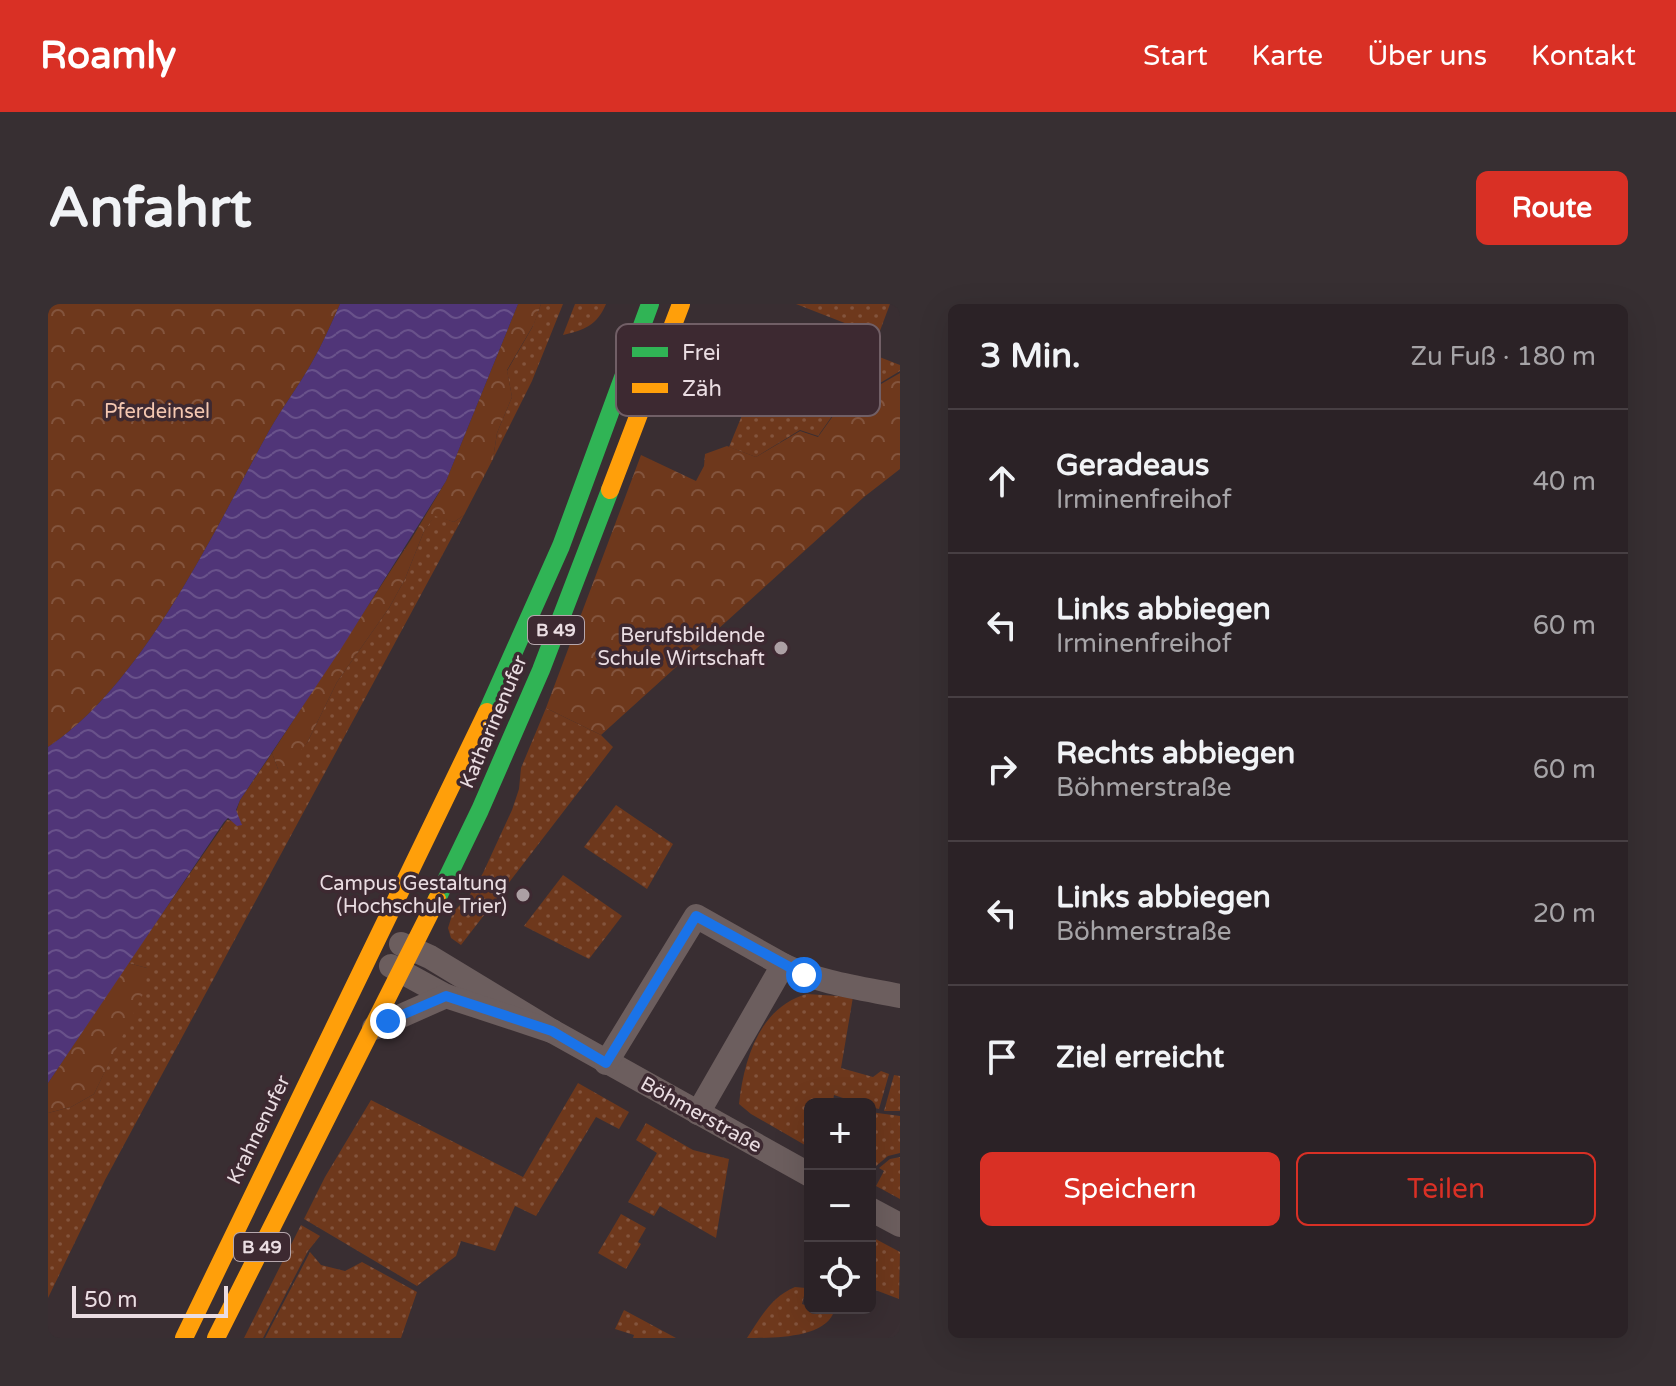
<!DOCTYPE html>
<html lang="de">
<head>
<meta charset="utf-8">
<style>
	:root { --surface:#2b2226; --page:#372f32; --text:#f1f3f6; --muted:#a6a4a7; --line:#473f43; --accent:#d93025 }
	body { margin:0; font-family:"Varela Round",sans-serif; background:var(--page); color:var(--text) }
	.controls { position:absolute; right:24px; bottom:24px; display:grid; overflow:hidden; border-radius:12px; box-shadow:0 8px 32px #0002 }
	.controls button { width:72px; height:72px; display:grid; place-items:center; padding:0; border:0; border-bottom:2px solid var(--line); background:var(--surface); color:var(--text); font:40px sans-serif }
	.scale { position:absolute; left:24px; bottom:20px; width:156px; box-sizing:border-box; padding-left:8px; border:4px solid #eadde2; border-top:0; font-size:22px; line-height:28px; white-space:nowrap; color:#eadde2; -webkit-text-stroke:6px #3d2931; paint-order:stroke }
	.stop { position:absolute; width:24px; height:24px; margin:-18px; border:6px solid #1a73e8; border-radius:50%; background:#fff }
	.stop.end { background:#1a73e8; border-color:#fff; box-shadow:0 2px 8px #0008 }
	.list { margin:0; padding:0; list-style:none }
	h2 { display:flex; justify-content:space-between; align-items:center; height:104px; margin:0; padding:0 32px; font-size:34px }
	h2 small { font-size:26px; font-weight:400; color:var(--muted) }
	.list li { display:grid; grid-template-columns:52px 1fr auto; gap:24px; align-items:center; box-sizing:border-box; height:144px; padding:0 32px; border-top:2px solid var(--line) }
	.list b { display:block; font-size:30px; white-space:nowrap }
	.list p { margin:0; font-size:26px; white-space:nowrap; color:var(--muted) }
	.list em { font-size:26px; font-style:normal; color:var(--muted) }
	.actions { display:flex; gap:16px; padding:24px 32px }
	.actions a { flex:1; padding:18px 0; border:2px solid var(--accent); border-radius:12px; text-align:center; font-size:28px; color:var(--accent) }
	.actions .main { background:var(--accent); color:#fff }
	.icon { flex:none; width:44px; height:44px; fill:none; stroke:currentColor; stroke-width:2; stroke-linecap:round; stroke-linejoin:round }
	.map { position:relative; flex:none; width:852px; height:1034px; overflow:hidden; border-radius:12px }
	header { display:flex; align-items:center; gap:48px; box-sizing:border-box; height:112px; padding:0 40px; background:var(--accent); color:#fff }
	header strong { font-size:38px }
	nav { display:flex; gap:44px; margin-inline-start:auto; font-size:28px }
	.intro { display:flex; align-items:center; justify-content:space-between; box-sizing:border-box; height:192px; padding:0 48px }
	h1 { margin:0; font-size:56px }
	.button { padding:20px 36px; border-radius:12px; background:var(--accent); color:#fff; font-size:28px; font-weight:700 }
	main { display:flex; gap:48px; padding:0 48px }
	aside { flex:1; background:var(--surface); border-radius:12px; box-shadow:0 8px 32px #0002 }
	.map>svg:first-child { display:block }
	.grass { fill:url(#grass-dots) }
	.forest { fill:url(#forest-crowns) }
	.water { fill:url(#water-waves) }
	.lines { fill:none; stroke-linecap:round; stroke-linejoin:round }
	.street { stroke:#6c5e5e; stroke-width:24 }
	.fast { stroke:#30b455; stroke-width:18 }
	.slow { stroke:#ff9f0a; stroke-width:18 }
	.route { stroke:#1a73e8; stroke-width:10 }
	.poi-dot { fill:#aca0a4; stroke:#3d2931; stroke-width:3 }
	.labels { text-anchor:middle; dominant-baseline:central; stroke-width:7; stroke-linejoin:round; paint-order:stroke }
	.shield { fill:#3d2931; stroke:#b6a7ad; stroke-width:2 }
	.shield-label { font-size:18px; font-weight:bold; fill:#eadde2 }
	.park-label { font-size:20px; fill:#f4c7b1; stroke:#3d2931 }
	.poi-label { font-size:20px; fill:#eadde2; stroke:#3d2931; text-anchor:end }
	.street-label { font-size:20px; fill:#eadde2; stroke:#3d2931 }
	.key { fill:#3d2931; stroke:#715f66; stroke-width:2 }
	.key-label { font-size:22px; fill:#eadde2 }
</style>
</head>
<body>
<header>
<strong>Roamly</strong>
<nav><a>Start</a><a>Karte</a><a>Über uns</a><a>Kontakt</a></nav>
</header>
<div class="intro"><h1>Anfahrt</h1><a class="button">Route</a></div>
<main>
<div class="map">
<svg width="852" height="1034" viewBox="0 0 852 1034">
	<defs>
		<pattern id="grass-dots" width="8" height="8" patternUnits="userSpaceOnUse" patternTransform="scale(2)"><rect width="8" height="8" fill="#6e381c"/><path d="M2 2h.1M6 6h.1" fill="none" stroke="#83543d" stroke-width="1.8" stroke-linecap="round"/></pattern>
		<pattern id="forest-crowns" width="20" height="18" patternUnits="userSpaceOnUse" patternTransform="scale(2)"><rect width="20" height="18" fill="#6e381c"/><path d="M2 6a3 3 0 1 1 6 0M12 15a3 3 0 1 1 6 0" fill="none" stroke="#83543d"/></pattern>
		<pattern id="water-waves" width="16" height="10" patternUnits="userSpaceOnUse" patternTransform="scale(2)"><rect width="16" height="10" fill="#503578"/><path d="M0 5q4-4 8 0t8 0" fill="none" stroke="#69528b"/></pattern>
	</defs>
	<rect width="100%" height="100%" fill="#392e32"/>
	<!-- grass -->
	<g class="grass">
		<path d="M 493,0 L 515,0 L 484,77 L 445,155 L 449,129 L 464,93 L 459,67 L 485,22 Z"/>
		<path d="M 527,0 L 558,0 C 549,21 537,26 515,31 Z"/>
		<path d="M 748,0 L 842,0 L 830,32 Z"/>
		<path d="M 742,29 L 793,50 L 798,40 L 852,61 L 852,67 L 789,105 L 770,132 L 752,126 L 708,153 L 681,143 L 697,104 L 711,109 L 734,51 L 738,52 L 745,37 L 740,34 Z"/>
		<path d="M 387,211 L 406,218 L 416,211 L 57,876 L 0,994 L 0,809 L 23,803 L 46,790 L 81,717 L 99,664 L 80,659 L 179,516 L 185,517 L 192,496 L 224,449 L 230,465 L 259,439 L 289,378 L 341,304 L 357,275 L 376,227 Z"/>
		<path d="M 498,404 L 553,431 L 565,443 L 413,641 L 403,634 L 400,624 L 405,608 L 421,592 L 435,569 L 464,506 L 471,485 L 473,464 Z"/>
		<path d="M 568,501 L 625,540 L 599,585 L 536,543 Z"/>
		<path d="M 515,571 L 574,612 L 541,655 L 476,622 Z"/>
		<path d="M 759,690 L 805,693 L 793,764 L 825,773 L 833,767 L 841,770 L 831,805 L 822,803 L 822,800 L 813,800 L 786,791 L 785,797 L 794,800 L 762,800 L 762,844 L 703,810 L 691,800 C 696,756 711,703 759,690 Z"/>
		<path d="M 846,771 L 852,772 L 852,807 L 836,807 Z"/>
		<path d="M 530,779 L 581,808 L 571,825 L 548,813 L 488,912 L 467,902 L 447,947 L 413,937 L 408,952 L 369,982 L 256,915 L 277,873 L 323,796 L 475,873 Z"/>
		<path d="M 822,808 L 852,812 L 852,849 L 840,852 L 828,862 L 825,861 L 822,866 Z"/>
		<path d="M 598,819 L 645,846 L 681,855 L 668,934 L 612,902 L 606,912 L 580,898 L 609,849 L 588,836 Z"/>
		<path d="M 852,853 L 852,895 L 828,882 L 836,867 L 831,864 L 842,855 Z"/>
		<path d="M 573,910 L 598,924 L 590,938 L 593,940 L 578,965 L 550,949 Z"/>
		<path d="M 253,921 L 272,932 L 260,947 L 215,1034 L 196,1034 Z"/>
		<path d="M 822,932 L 852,948 L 851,995 L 822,984 Z"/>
		<path d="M 262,948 L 273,961 L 297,967 L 314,958 L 369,988 L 353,1034 L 217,1034 Z"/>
		<path d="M 747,983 L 758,984 L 754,1000 L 785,1010 C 774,1034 726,1034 699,1034 C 713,1013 723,993 747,983 Z"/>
		<path d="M 576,1006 L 628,1034 L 585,1034 L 586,1031 L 567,1025 Z"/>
	</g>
	<!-- forest -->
	<g class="forest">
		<path d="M 0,0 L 292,0 C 283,20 274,41 263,60 C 250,83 234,104 221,127 C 167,225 95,381 0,443 Z"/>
		<path d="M 470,0 L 493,0 L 486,20 L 459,66 L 464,93 L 449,129 L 445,155 L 416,211 L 406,218 L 387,212 L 376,227 L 357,275 L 341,304 L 289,378 L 259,439 L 238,463 L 230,465 L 224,449 L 364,234 L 398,177 Z"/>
		<path d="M 852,69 L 852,165 L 816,193 L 553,431 L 498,404 L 593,151 L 648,177 L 656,162 L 657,150 L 679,142 L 708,153 L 752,127 L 770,133 L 790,105 Z"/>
		<path d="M 80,659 L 99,664 L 98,684 L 46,790 L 23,803 L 0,809 L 0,779 Z"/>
	</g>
	<!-- water -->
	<path class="water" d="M 292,0 L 470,0 L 398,177 L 291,348 L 192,496 L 188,506 L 194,521 L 189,522 L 180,514 L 176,518 L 0,779 L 0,443 C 95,381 167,225 221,127 C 234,104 250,83 263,60 C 274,41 283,20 292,0 Z"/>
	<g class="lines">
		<!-- street -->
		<g class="street">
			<path d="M 353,640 L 382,653 L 504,727 L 762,871"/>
			<path d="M 735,661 C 772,679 812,684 852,692"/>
			<path d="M 343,662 L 398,692 L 504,727"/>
			<path d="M 326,724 L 398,692"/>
			<path d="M 558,759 L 648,612 L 735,661 L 650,809"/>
			<path d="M 822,905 L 852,921"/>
		</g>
		<!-- fast -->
		<g class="fast">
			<path d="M 439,408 L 513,242 L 602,0"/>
			<path d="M 389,595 L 432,506 L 493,366 L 562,186"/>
		</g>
		<!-- slow -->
		<g class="slow">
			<path d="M 562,186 L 633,0"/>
			<path d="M 136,1034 L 439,408"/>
			<path d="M 168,1034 L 389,595"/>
		</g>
	</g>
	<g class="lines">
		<!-- route -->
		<path class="route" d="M 340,717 L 398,692 L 504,727 L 558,759 L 648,612 L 756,671"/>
	</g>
	<!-- markers -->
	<g class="poi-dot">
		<circle cx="733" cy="344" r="8"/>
		<circle cx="475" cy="591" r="8"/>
	</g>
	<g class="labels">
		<!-- shield labels -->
		<g class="shield">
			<rect x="480" y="312" width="56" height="28" rx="6"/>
			<rect x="186" y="929" width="56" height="28" rx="6"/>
		</g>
		<g class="shield-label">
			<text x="508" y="326">B 49</text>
			<text x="214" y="943">B 49</text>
		</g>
		<!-- park labels -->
		<g class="park-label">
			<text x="109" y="108">Pferdeinsel</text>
		</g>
		<!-- poi labels -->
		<g class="poi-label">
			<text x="717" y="332">Berufsbildende<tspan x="717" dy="23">Schule Wirtschaft</tspan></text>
			<text x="459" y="580">Campus Gestaltung<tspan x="459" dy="23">(Hochschule Trier)</tspan></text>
		</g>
		<!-- street labels -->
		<g class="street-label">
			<text transform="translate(446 418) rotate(-67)">Katharinenufer</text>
			<text transform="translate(653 811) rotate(29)">Böhmerstraße</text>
			<text transform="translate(211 826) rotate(-64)">Krahnenufer</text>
		</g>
	</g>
	<!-- legend -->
	<rect x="568" y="20" width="264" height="92" rx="12" class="key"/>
	<rect x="584" y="43" width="36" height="10" fill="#30b455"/>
	<rect x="584" y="79" width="36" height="10" fill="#ff9f0a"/>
	<g class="key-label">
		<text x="634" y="56">Frei</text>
		<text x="634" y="92">Zäh</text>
	</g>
</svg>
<div class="controls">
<button>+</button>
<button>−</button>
<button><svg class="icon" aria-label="locate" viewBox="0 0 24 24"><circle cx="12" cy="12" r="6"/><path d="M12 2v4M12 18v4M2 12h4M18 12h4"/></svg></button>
</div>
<div class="scale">50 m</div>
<div class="stop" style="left:756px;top:671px"></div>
<div class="stop end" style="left:340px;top:717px"></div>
</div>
<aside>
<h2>3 Min.<small>Zu Fuß · 180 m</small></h2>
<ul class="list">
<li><svg class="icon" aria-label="ahead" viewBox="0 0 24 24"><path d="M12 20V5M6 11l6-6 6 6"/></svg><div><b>Geradeaus</b><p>Irminenfreihof</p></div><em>40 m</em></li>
<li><svg class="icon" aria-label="left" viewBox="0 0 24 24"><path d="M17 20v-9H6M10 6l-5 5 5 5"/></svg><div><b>Links abbiegen</b><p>Irminenfreihof</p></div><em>60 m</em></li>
<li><svg class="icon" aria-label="right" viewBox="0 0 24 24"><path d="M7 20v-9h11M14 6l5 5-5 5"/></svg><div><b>Rechts abbiegen</b><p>Böhmerstraße</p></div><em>60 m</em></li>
<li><svg class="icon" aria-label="left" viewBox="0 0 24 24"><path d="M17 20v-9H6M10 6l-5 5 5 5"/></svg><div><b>Links abbiegen</b><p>Böhmerstraße</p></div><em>20 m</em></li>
<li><svg class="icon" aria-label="arrive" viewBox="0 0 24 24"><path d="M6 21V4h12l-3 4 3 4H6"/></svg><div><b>Ziel erreicht</b></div></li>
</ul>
<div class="actions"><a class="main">Speichern</a><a>Teilen</a></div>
</aside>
</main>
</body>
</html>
